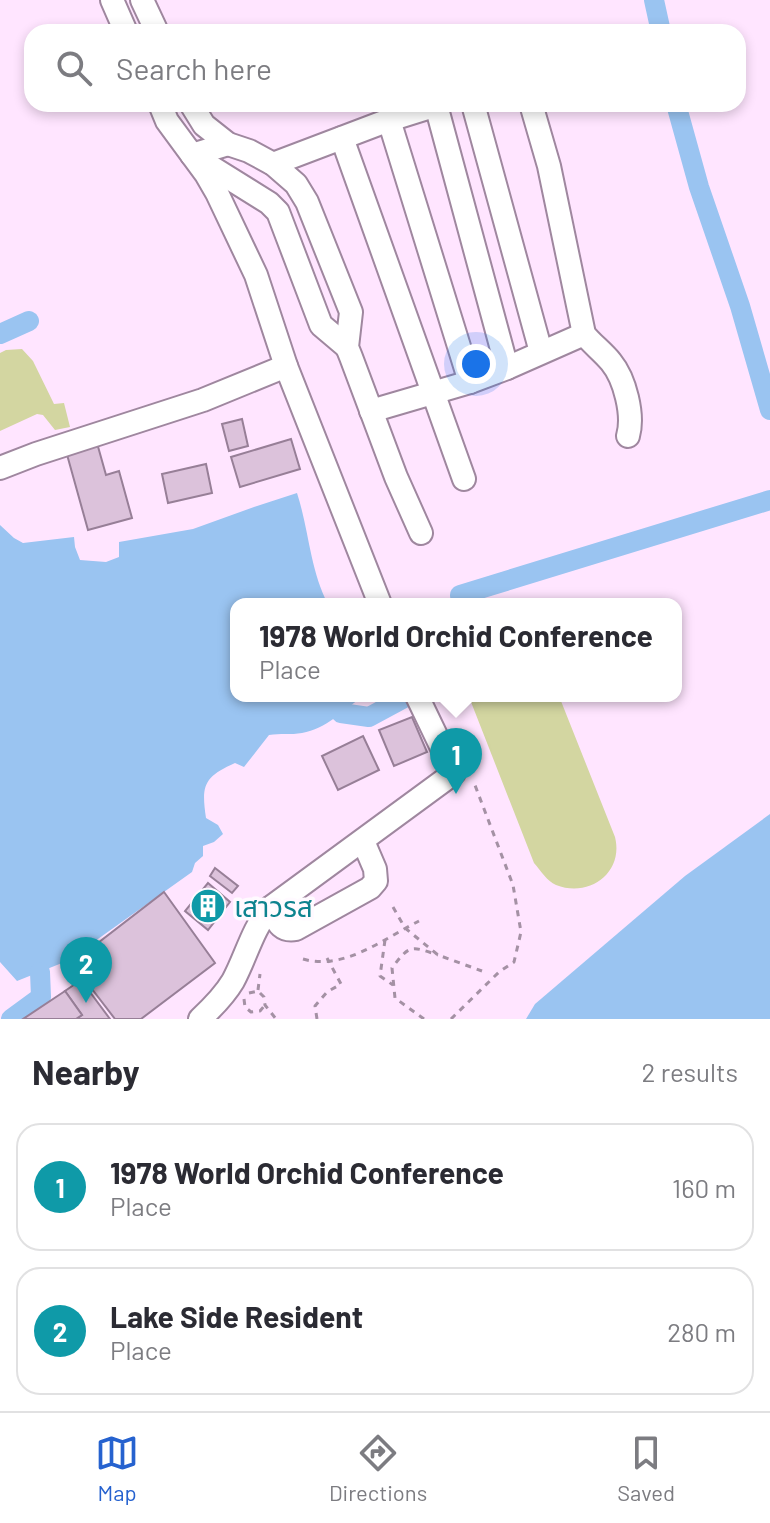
<!DOCTYPE html>
<html lang="en">
<head>
<meta charset="utf-8">
<style>
	:root { --surface:#fff; --page:#f7f7f7; --text:#2b2b33; --muted:#7c7c81; --line:#e1e1e2; --accent:#2662cf }
	body { margin:0; font-family:Barlow,"Noto Sans Thai",sans-serif; background:var(--page); color:var(--text) }
	.you { position:absolute; left:476px; top:364px; width:28px; height:28px; margin:-20px; border:6px solid #fff; border-radius:50%; background:#1a73e8; box-shadow:0 0 0 12px #1a73e833 }
	.badge { display:grid; place-items:center; width:52px; height:52px; border-radius:50%; background:var(--accent); color:#fff; font-size:26px; font-weight:700 }
	.pin { position:absolute; translate:-50% -66px; filter:drop-shadow(0 2px 4px #0008) }
	.pin::after { content:''; position:absolute; top:42px; width:28px; height:24px; background:inherit; clip-path:polygon(0 0,100% 0,50% 100%) }
	.popup { position:absolute; left:230px; top:598px; width:452px; height:104px; box-sizing:border-box; display:grid; place-content:center; border-radius:16px; background:var(--surface); filter:drop-shadow(0 2px 6px #0005); font-size:26px; white-space:nowrap; color:var(--muted) }
	.popup b { font-size:30px; color:var(--text) }
	.popup::after { content:''; position:absolute; left:50%; top:100%; margin-left:-16px; border:16px solid transparent; border-top-color:var(--surface) }
	.list { margin:0; padding:0; list-style:none }
	h2 { display:flex; justify-content:space-between; align-items:center; height:104px; margin:0; padding:0 32px; font-size:34px }
	h2 small { font-size:26px; font-weight:400; color:var(--muted) }
	.list li { display:grid; grid-template-columns:52px 1fr auto; gap:24px; align-items:center; box-sizing:border-box; height:128px; margin:0 16px 16px; padding:0 16px; border:2px solid var(--line); border-radius:24px }
	.list b { display:block; font-size:30px; white-space:nowrap }
	.list p { margin:0; font-size:26px; white-space:nowrap; color:var(--muted) }
	.list em { font-size:26px; font-style:normal; color:var(--muted) }
	.icon { flex:none; width:44px; height:44px; fill:none; stroke:currentColor; stroke-width:2; stroke-linecap:round; stroke-linejoin:round }
	.map { position:relative; flex:none; width:770px; height:1019px; overflow:hidden }
	.search { position:absolute; background:var(--surface); box-shadow:0 4px 12px #0003; left:24px; right:24px; top:24px; height:88px; display:flex; align-items:center; gap:20px; box-sizing:border-box; padding:0 28px; border-radius:24px; color:var(--muted); font-size:30px }
	.sheet { height:392px; background:var(--surface) }
	nav { display:flex; justify-content:space-around; align-items:center; box-sizing:border-box; height:112px; border-top:2px solid var(--line); background:var(--surface); font-size:22px; color:var(--muted) }
	nav a { display:grid; justify-items:center; gap:4px }
	nav .on { color:var(--accent) }
	.map>svg:first-child { display:block }
	.green { fill:#d3d6a1 }
	.water { fill:#9ac4f1 }
	.lines { fill:none; stroke-linecap:round; stroke-linejoin:round }
	.canal { stroke:#9ac4f1; stroke-width:20 }
	.building { fill:#dcc2db; stroke:#977f97; stroke-width:2 }
	.minor-casing { stroke:#9f879f; stroke-width:26 }
	.path { stroke:#a491a4; stroke-width:3; stroke-dasharray:6 6; stroke-linecap:butt }
	.minor { stroke:#fff; stroke-width:22 }
	.labels { text-anchor:middle; dominant-baseline:central; stroke-width:7; stroke-linejoin:round; paint-order:stroke }
	.culture-label { font-size:28px; fill:#0d838f; stroke:#fffaff; text-anchor:start }
</style>
</head>
<body>
<div class="map">
<svg width="770" height="1019" viewBox="0 0 770 1019">
	<rect width="100%" height="100%" fill="#ffe5ff"/>
	<!-- green -->
	<g class="green">
		<path d="M 22,349 L 33,361 L 54,404 L 64,403 L 70,427 L 55,430 L 43,415 L 37,414 L 0,431 L 0,353 L 6,350 Z"/>
		<path d="M 471,696 L 559,696 L 615,837 C 624,873 589,898 556,885 C 547,881 541,871 534,863 L 471,702 Z"/>
	</g>
	<!-- water -->
	<g class="water">
		<path d="M 297,493 C 309,530 310,570 328,604 L 236,604 L 236,696 L 363,696 C 344,710 326,729 302,733 C 291,735 280,733 269,735 L 244,767 L 235,763 C 204,777 201,785 206,818 L 218,825 L 223,834 L 214,842 L 203,846 L 203,856 L 195,863 L 192,872 L 67,961 L 17,981 L 0,962 L 0,525 L 14,538 L 23,543 L 74,537 L 75,547 L 80,560 L 106,562 L 119,557 L 119,542 L 193,529 L 254,507 Z"/>
		<path d="M 770,814 L 770,1019 L 526,1019 L 535,1004 L 685,876 Z"/>
	</g>
	<g class="lines">
		<!-- canal -->
		<g class="canal">
			<path d="M 654,0 L 661,32"/>
			<path d="M 676,104 L 699,187 L 740,306 L 770,410"/>
			<path d="M 0,334 L 29,321"/>
			<path d="M 461,604 L 460,595 L 770,500"/>
			<path d="M 341,713 L 369,717 L 408,696"/>
			<path d="M 11,1019 L 41,997 L 40,972"/>
		</g>
	</g>
	<!-- building -->
	<g class="building">
		<path d="M 242,419 L 248,446 L 229,451 L 222,424 Z"/>
		<path d="M 291,439 L 300,469 L 240,487 L 231,457 Z"/>
		<path d="M 97,443 L 106,475 L 119,471 L 132,518 L 88,530 L 66,451 Z"/>
		<path d="M 206,464 L 212,493 L 168,503 L 162,474 Z"/>
		<path d="M 412,717 L 427,752 L 394,766 L 379,730 Z"/>
		<path d="M 363,736 L 379,770 L 338,790 L 322,756 Z"/>
		<path d="M 215,868 L 238,886 L 232,893 L 210,876 Z"/>
		<path d="M 208,883 L 230,902 L 208,930 L 185,911 Z"/>
		<path d="M 164,892 L 215,963 L 141,1019 L 115,1019 L 72,963 Z"/>
		<path d="M 81,980 L 110,1019 L 76,1019 L 82,1015 L 65,991 Z"/>
		<path d="M 65,991 L 82,1015 L 76,1019 L 23,1019 Z"/>
	</g>
	<g class="lines">
		<defs>
			<g id="minor">
				<path d="M 112,0 L 126,32"/>
				<path d="M 142,0 L 157,32"/>
				<path d="M 160,104 L 167,121 L 192,155 L 269,203 L 278,212 L 321,325 L 347,347"/>
				<path d="M 191,104 L 204,125 L 228,144 L 249,151 L 273,164 L 296,184 L 307,202 L 351,312 L 347,347 L 351,357 L 396,477 L 421,533"/>
				<path d="M 473,104 L 541,352"/>
				<path d="M 531,104 L 549,166 L 584,334 C 592,344 603,352 611,362 C 625,379 634,415 628,436"/>
				<path d="M 436,105 L 507,368"/>
				<path d="M 389,120 L 470,382"/>
				<path d="M 342,138 L 464,479"/>
				<path d="M 228,144 L 192,155 L 206,174 L 217,193 L 256,275 L 286,366 L 380,604"/>
				<path d="M 273,164 L 389,120 L 440,104"/>
				<path d="M 371,411 L 470,382 L 507,368 L 584,334"/>
				<path d="M 0,468 L 36,454 L 203,400 L 286,366"/>
				<path d="M 270,908 C 277,921 280,932 296,929 L 370,888 L 376,881 L 375,869 L 363,841"/>
				<path d="M 200,1019 C 213,1007 224,996 233,981 C 246,957 252,930 270,908 L 454,773 L 417,696"/>
			</g>
		</defs>
		<!-- minor casing -->
		<use href="#minor" class="minor-casing"/>
		<!-- path -->
		<g class="path">
			<path d="M 393,907 L 405,928 L 438,955 L 482,971"/>
			<path d="M 385,940 L 380,976 L 393,985"/>
			<path d="M 303,959 C 344,971 383,939 419,921"/>
			<path d="M 258,990 L 260,974"/>
			<path d="M 249,993 L 258,991 L 264,997 L 265,1005 L 276,1019"/>
			<path d="M 244,999 L 245,1007 L 251,1012 L 260,1011 L 265,1005"/>
			<path d="M 317,1019 L 315,1006 L 327,992 L 341,984 L 327,958"/>
			<path d="M 424,1019 L 395,998 L 392,968 C 410,944 411,946 438,955"/>
			<path d="M 451,1019 L 499,972 L 514,962 L 521,932 L 513,885 L 473,780"/>
		</g>
		<!-- minor -->
		<use href="#minor" class="minor"/>
	</g>
	<!-- icons -->
	<defs>
		<symbol id="building-disc" viewBox="-11 -11 22 22"><circle r="9.5" fill="#0f9aa8" stroke="#fffaff"/><path d="M-4-6H4V6H1V3H-1V6H-4ZM-2.5-4.3h1.7v1.8h-1.7ZM.8-4.3h1.7v1.8H.8ZM-2.5-1h1.7V.8h-1.7ZM.8-1h1.7V.8H.8Z" fill="#fff"/></symbol>
	</defs>
	<g fill-rule="evenodd">
		<use href="#building-disc" x="188" y="886" width="40" height="40"/>
	</g>
	<g class="labels">
		<!-- culture labels -->
		<g class="culture-label">
			<text x="234" y="906">เสาวรส</text>
		</g>
	</g>
</svg>
<div class="you"></div>
<div class="pin badge" style="left:456px;top:794px;background:#0f9aa8">1</div>
<div class="popup"><b>1978 World Orchid Conference</b>Place</div>
<div class="pin badge" style="left:86px;top:1003px;background:#0f9aa8">2</div>
<div class="search"><svg class="icon" aria-label="search" viewBox="0 0 24 24"><circle cx="10" cy="10" r="6"/><path d="M15 15l6 6"/></svg>Search here</div>
</div>
<section class="sheet">
<h2>Nearby<small>2 results</small></h2>
<ul class="list">
<li><span class="badge" style="background:#0f9aa8">1</span><div><b>1978 World Orchid Conference</b><p>Place</p></div><em>160 m</em></li>
<li><span class="badge" style="background:#0f9aa8">2</span><div><b>Lake Side Resident</b><p>Place</p></div><em>280 m</em></li>
</ul>
</section>
<nav>
<a class="on"><svg class="icon" aria-label="map" viewBox="0 0 24 24"><path d="M3 6l6-2 6 2 6-2v14l-6 2-6-2-6 2zM9 4v14M15 6v14"/></svg>Map</a>
<a><svg class="icon" aria-label="directions" viewBox="0 0 24 24"><path d="M12 3l9 9-9 9-9-9zM9 14v-3h6M13 9l2 2-2 2"/></svg>Directions</a>
<a><svg class="icon" aria-label="saved" viewBox="0 0 24 24"><path d="M7 4h10v16l-5-4-5 4z"/></svg>Saved</a>
</nav>
</body>
</html>
